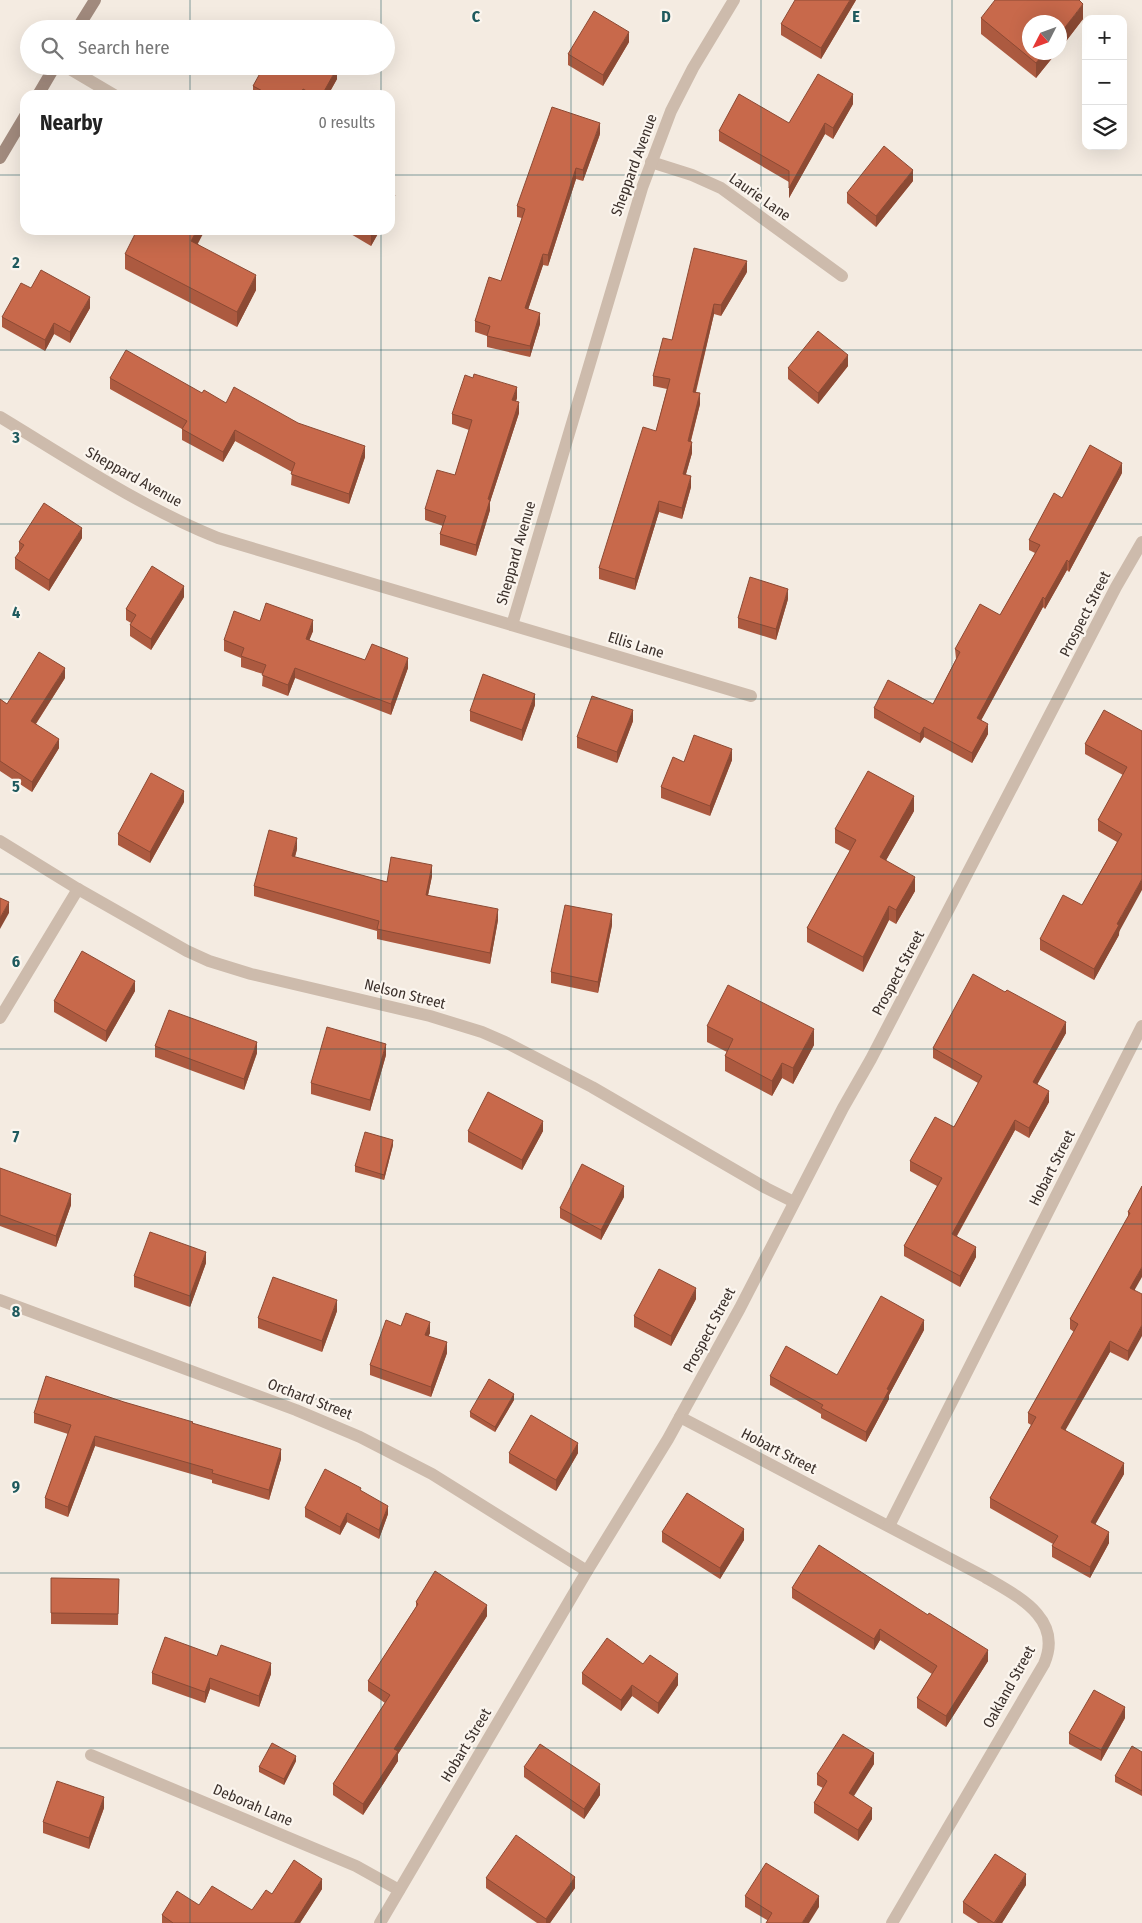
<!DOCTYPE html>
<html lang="en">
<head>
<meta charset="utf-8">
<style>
	:root { --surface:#fff; --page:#f6f6f6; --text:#222; --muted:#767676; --line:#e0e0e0 }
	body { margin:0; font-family:"Fira Sans Condensed",sans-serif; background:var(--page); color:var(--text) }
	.controls { position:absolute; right:15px; top:15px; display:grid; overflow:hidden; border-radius:10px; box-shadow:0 5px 20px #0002 }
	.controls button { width:45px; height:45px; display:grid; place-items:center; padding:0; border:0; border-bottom:1px solid var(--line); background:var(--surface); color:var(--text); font:25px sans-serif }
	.compass { position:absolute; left:1022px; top:15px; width:45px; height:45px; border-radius:50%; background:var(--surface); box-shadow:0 5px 20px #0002; rotate:228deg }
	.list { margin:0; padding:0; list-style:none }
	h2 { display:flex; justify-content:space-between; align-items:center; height:65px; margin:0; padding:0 20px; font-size:21px }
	h2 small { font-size:16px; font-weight:400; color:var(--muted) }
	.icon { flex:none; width:28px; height:28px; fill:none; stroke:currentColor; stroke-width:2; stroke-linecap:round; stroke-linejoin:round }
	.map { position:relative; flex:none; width:1142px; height:1923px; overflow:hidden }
	.search { position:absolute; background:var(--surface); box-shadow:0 5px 20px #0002; left:20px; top:20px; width:375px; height:55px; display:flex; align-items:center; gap:12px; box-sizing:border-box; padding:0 18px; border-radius:28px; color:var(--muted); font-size:19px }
	.panel { position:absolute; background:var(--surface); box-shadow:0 5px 20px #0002; left:20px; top:90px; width:375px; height:145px; border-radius:15px }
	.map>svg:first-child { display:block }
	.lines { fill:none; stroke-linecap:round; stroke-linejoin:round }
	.lane { stroke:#cdbbac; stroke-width:12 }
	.street { stroke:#cdbbac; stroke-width:12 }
	.secondary { stroke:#a18a7d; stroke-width:12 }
	.wall { fill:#ac5a40 }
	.shaded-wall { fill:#8c4a34 }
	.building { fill:#c8694b; stroke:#8c4a34 }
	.grid { fill:none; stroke:#1f5a5e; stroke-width:1; stroke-opacity:0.55 }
	.labels { text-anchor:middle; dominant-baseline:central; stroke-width:4.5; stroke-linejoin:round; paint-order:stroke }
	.street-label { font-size:15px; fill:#3b302b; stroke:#fbf5ee }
	.grid-label { font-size:16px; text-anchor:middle; font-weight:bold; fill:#1f5a5e; stroke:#fbf5ee; stroke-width:4.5; stroke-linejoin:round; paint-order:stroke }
</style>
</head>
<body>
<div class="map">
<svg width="1142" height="1923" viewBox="0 0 1142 1923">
	<rect width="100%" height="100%" fill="#f4ebe1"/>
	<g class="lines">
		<!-- lane -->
		<path class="lane" d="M 65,66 L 114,95"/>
		<!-- street -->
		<g class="street">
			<path d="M 651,162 L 692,175 L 721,188 L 842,276"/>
			<path d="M 0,417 C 71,460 141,507 218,538 L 751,696"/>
			<path d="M 512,625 L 642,188 L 671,111 L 693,68 L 734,0"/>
			<path d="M 0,841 L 78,889 L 187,951 L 209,961 L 251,974 L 430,1016 L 482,1032 L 505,1042 L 592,1087 L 766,1188 L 794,1202"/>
			<path d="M 0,1018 L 78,889"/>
			<path d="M 0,1300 L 296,1410 L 360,1437 L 432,1474 L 587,1571"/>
			<path d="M 680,1417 L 985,1577 C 1017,1596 1064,1618 1044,1664 L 892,1923"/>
			<path d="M 889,1526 L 1142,1026"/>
			<path d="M 91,1755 L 356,1866 L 399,1890"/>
			<path d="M 380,1923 L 587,1571 L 668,1439 L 740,1308 L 843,1108 L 871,1059 L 1116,587 L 1142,542"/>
		</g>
		<!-- secondary -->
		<g class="secondary">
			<path d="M 77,29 L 95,0"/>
			<path d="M 38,95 L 55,66"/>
			<path d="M 0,158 L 25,116"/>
		</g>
	</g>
	<!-- wall -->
	<g class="wall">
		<path d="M 856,0 L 821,59 L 781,35 L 781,24 Z"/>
		<path d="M 981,18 L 1083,19 L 1060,49 L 1060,22 L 1057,52 L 1036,78 L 981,34 Z"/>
		<path d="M 629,42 L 603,86 L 568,65 L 568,54 Z"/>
		<path d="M 300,74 L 337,79 L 328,95 L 253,95 L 253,86 Z"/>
		<path d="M 853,104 L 833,139 L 825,134 L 789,198 L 789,182 L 719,141 L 719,131 L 789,123 Z"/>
		<path d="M 600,134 L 583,181 L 576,179 L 548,266 L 543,265 L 528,309 L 540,324 L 530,357 L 487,347 L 487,336 L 475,332 L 475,321 L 501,281 L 522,218 L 517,217 L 517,206 Z"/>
		<path d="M 913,181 L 876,227 L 847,203 L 847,193 Z"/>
		<path d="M 344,230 L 380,230 L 371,246 Z"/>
		<path d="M 198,244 L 256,290 L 237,327 L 125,269 L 125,254 Z"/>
		<path d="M 747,272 L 721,316 L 714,314 L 696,392 L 700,404 L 691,441 L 692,453 L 686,474 L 691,487 L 682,519 L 659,512 L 635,590 L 599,579 L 599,568 L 656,431 L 667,389 L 653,386 L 653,376 L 672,340 Z"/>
		<path d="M 90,308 L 70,343 L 54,334 L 45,351 L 2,327 L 2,317 Z"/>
		<path d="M 848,366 L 818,404 L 788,379 L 788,368 Z"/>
		<path d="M 110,378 L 202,393 L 226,403 L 298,423 L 365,457 L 349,504 L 291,485 L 292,472 L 235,441 L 223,462 L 182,440 L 182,429 L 110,389 Z"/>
		<path d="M 517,398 L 516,401 L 519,413 L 490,502 L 490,510 L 476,556 L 440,545 L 440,534 L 443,526 L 425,520 L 425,509 L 455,475 L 469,430 L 452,424 L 452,414 Z"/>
		<path d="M 1122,473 L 1069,572 L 1067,570 L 1045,609 L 1043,607 L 981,720 L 988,734 L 972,763 L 924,737 L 920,743 L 874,718 L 874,708 L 933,704 L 956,659 L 955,649 L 1000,615 L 1035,553 L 1029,550 L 1029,540 L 1062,498 Z"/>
		<path d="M 82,538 L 49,591 L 15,569 L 15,558 L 19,553 L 19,542 Z"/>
		<path d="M 184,597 L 151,650 L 130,636 L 130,625 L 131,623 L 126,620 L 126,609 Z"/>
		<path d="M 788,599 L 776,640 L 738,628 L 738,618 Z"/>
		<path d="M 260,621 L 313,631 L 309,640 L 365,660 L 408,668 L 391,715 L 295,678 L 288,696 L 262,686 L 263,674 L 241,667 L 241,658 L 224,651 L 224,640 Z"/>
		<path d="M 65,678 L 36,724 L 59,748 L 32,792 L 0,771 L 0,699 L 7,704 Z"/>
		<path d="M 535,705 L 522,741 L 470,721 L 470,711 Z"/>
		<path d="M 633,721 L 617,763 L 577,748 L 577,737 Z"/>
		<path d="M 1142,731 L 1119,935 L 1094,980 L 1040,950 L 1040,939 L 1082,905 L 1117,842 L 1098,831 L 1098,820 L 1123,775 L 1085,754 L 1085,744 Z"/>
		<path d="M 732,760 L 710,816 L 661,798 L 661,787 L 684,762 Z"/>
		<path d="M 184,802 L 150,863 L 118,845 L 118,834 Z"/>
		<path d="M 914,811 L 886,860 L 915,891 L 896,924 L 889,920 L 863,972 L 807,942 L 807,928 L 850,851 L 835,843 L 835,829 Z"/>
		<path d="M 297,849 L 295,857 L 387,882 L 432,876 L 428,895 L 498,920 L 490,964 L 377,939 L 377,931 L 254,896 L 254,886 Z"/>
		<path d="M 612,925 L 598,993 L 551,983 L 551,972 Z"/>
		<path d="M 135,991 L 106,1042 L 54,1012 L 54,1001 Z"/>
		<path d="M 707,1026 L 814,1045 L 793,1084 L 782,1078 L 772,1096 L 725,1071 L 725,1056 L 727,1052 L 707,1042 Z"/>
		<path d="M 1066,1033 L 1037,1084 L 1049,1102 L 1029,1138 L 1015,1130 L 957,1236 L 976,1257 L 960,1287 L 904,1256 L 904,1246 L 937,1186 L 910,1171 L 910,1161 L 954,1127 L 978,1083 L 933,1058 L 933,1048 Z"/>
		<path d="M 155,1046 L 257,1053 L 244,1090 L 155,1057 Z"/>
		<path d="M 386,1055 L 370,1111 L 311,1094 L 311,1083 Z"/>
		<path d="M 468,1131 L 543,1131 L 522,1170 L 468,1142 Z"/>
		<path d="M 393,1145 L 384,1180 L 355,1172 L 355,1166 Z"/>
		<path d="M 0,1168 L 71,1205 L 56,1247 L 0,1226 Z"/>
		<path d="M 1142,1186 L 1135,1290 L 1128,1361 L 1110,1352 L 1065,1430 L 1124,1474 L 1095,1524 L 1109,1543 L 1090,1578 L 1052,1557 L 1052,1546 L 1053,1544 L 990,1508 L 990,1498 L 1031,1425 L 1028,1423 L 1028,1413 L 1074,1332 L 1070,1329 L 1070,1319 L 1128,1217 L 1128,1212 Z"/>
		<path d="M 624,1197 L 601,1240 L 560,1218 L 560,1208 Z"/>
		<path d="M 206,1263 L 190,1307 L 134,1287 L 134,1276 Z"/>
		<path d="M 696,1299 L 671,1346 L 634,1327 L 634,1316 Z"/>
		<path d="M 337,1311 L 322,1352 L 258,1328 L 258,1318 Z"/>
		<path d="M 401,1326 L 430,1333 L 428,1336 L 447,1353 L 431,1397 L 370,1375 L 370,1365 Z"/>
		<path d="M 924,1330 L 889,1395 L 889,1399 L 866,1442 L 821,1418 L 821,1414 L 770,1385 L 770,1376 L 837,1375 Z"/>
		<path d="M 514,1400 L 495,1432 L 470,1417 L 470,1412 Z"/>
		<path d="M 124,1402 L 193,1424 L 281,1459 L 269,1500 L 212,1483 L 212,1480 L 95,1446 L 68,1517 L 45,1508 L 45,1498 L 68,1434 L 34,1423 L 34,1413 Z"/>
		<path d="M 509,1453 L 578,1453 L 556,1491 L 509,1463 Z"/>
		<path d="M 305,1508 L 388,1514 L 379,1539 L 347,1522 L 340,1535 L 305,1517 Z"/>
		<path d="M 662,1532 L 744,1540 L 720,1579 L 662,1542 Z"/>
		<path d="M 119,1579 L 118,1625 L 51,1624 L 51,1613 Z"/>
		<path d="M 792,1588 L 988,1661 L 946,1727 L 917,1708 L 917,1698 L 932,1674 L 880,1640 L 874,1650 L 792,1598 Z"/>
		<path d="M 416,1602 L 487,1616 L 398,1754 L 398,1761 L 363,1815 L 333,1795 L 333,1784 L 385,1703 L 368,1691 L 368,1681 L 416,1607 Z"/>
		<path d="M 217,1656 L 271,1674 L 259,1707 L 210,1689 L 205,1703 L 152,1684 L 152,1673 Z"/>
		<path d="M 643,1664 L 678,1685 L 658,1714 L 632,1696 L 621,1711 L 582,1684 L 582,1673 Z"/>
		<path d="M 1125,1718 L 1101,1761 L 1069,1744 L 1069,1733 Z"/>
		<path d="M 1142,1752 L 1142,1796 L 1115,1782 L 1115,1776 Z"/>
		<path d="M 296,1761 L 284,1785 L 259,1772 L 259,1767 Z"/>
		<path d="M 874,1764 L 853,1796 L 872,1819 L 858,1841 L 814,1813 L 814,1803 L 823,1788 L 817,1785 L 817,1774 Z"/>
		<path d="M 524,1767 L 600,1795 L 584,1819 L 524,1777 Z"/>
		<path d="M 104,1808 L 89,1849 L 43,1833 L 43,1822 Z"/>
		<path d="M 486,1878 L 575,1888 L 550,1923 L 537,1923 L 486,1888 Z"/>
		<path d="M 1026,1885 L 1002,1923 L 978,1923 L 963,1913 L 963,1902 Z"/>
		<path d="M 322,1889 L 300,1923 L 162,1923 L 162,1915 L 199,1905 L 252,1910 L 272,1894 Z"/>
		<path d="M 745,1896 L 819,1907 L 767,1920 L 745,1907 Z"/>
	</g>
	<!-- shaded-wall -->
	<g class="shaded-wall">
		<path d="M 850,0 L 856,0 L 821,59 L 821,48 Z"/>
		<path d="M 1083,4 L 1083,19 L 1060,49 L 1060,34 Z"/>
		<path d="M 629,32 L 629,42 L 603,86 L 603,75 Z"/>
		<path d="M 1045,52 L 1057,52 L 1036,78 L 1036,63 Z"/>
		<path d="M 337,68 L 337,79 L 328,95 L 322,95 Z"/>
		<path d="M 853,94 L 853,104 L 833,139 L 833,128 Z"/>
		<path d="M 600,123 L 600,134 L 583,181 L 583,170 Z"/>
		<path d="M 825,123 L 825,134 L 789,198 L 789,188 Z"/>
		<path d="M 576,168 L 576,179 L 548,266 L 548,255 Z"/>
		<path d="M 913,170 L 913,181 L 876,227 L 876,216 Z"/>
		<path d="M 395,195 L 395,206 L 390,213 L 390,203 Z"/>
		<path d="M 197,230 L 205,230 L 191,257 L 191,241 Z"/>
		<path d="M 374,230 L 380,230 L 371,246 L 371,235 Z"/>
		<path d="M 543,254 L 543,265 L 525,319 L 525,308 Z"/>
		<path d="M 747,261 L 747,272 L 721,316 L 721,305 Z"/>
		<path d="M 256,275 L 256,290 L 237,327 L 237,312 Z"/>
		<path d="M 90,297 L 90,308 L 70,343 L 70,332 Z"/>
		<path d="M 714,304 L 714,314 L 693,402 L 693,392 Z"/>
		<path d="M 540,313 L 540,324 L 530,357 L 530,346 Z"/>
		<path d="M 54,323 L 54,334 L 45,351 L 45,340 Z"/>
		<path d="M 848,355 L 848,366 L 818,404 L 818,393 Z"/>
		<path d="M 517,387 L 517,398 L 512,411 L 512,400 Z"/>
		<path d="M 700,393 L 700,404 L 688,451 L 688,441 Z"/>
		<path d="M 519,402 L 519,413 L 490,502 L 490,510 L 476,556 L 476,545 L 488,499 Z"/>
		<path d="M 235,430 L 235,441 L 223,462 L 223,452 Z"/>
		<path d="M 692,442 L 692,453 L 683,484 L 683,474 Z"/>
		<path d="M 365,446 L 365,457 L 349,504 L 349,494 Z"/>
		<path d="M 1122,463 L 1122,473 L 1069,572 L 1069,562 Z"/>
		<path d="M 691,476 L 691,487 L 682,519 L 682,508 Z"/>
		<path d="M 659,501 L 659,512 L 635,590 L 635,579 Z"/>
		<path d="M 82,528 L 82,538 L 49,591 L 49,580 Z"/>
		<path d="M 1067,560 L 1067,570 L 1045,609 L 1045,599 Z"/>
		<path d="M 184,586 L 184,597 L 151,650 L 151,639 Z"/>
		<path d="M 788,589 L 788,599 L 776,640 L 776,629 Z"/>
		<path d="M 1043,597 L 1043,607 L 977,728 L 977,718 Z"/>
		<path d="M 313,620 L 313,631 L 306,649 L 306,639 Z"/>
		<path d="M 408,658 L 408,668 L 391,715 L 391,704 Z"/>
		<path d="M 65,668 L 65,678 L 31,731 L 31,721 Z"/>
		<path d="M 295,668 L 295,678 L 288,696 L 288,685 Z"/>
		<path d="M 535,694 L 535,705 L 522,741 L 522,730 Z"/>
		<path d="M 633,710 L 633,721 L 617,763 L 617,752 Z"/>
		<path d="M 988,724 L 988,734 L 972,763 L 972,753 Z"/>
		<path d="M 924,727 L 924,737 L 920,743 L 920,734 Z"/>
		<path d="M 59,739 L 59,748 L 32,792 L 32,782 Z"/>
		<path d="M 732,749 L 732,760 L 710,816 L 710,806 Z"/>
		<path d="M 184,791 L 184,802 L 150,863 L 150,852 Z"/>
		<path d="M 914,796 L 914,811 L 880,871 L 880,857 Z"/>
		<path d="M 297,838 L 297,849 L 292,867 L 292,856 Z"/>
		<path d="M 432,865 L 432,876 L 426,905 L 426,895 Z"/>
		<path d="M 915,877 L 915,891 L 896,924 L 896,910 Z"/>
		<path d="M 1142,879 L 1142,890 L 1119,932 L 1119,935 L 1094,980 L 1094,969 L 1117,924 Z"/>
		<path d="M 9,902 L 9,913 L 0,929 L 0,918 Z"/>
		<path d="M 889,906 L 889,920 L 863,972 L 863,957 Z"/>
		<path d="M 498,909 L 498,920 L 490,964 L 490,953 Z"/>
		<path d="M 612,914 L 612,925 L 598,993 L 598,982 Z"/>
		<path d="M 135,981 L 135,991 L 106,1042 L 106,1031 Z"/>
		<path d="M 1066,1022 L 1066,1033 L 1033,1092 L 1033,1082 Z"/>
		<path d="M 814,1029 L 814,1045 L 793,1084 L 793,1068 Z"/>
		<path d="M 257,1042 L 257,1053 L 244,1090 L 244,1079 Z"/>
		<path d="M 386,1044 L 386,1055 L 370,1111 L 370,1100 Z"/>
		<path d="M 782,1063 L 782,1078 L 772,1096 L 772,1081 Z"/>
		<path d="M 1049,1091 L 1049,1102 L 1029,1138 L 1029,1128 Z"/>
		<path d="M 1015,1120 L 1015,1130 L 952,1244 L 952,1234 Z"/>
		<path d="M 543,1121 L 543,1131 L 522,1170 L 522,1160 Z"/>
		<path d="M 393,1140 L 393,1145 L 384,1180 L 384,1175 Z"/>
		<path d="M 624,1186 L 624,1197 L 601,1240 L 601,1230 Z"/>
		<path d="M 71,1194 L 71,1205 L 56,1247 L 56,1236 Z"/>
		<path d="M 976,1247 L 976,1257 L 960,1287 L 960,1276 Z"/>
		<path d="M 206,1252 L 206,1263 L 190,1307 L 190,1296 Z"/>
		<path d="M 1142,1267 L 1142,1277 L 1130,1298 L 1130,1288 Z"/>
		<path d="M 696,1288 L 696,1299 L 671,1346 L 671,1336 Z"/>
		<path d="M 337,1300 L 337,1311 L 322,1352 L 322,1341 Z"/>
		<path d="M 924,1320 L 924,1330 L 889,1395 L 889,1399 L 866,1442 L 866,1432 L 887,1389 Z"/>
		<path d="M 430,1322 L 430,1333 L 425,1345 L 425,1335 Z"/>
		<path d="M 1142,1325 L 1142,1336 L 1128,1361 L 1128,1351 Z"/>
		<path d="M 1110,1341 L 1110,1352 L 1061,1438 L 1061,1428 Z"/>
		<path d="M 447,1342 L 447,1353 L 431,1397 L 431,1387 Z"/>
		<path d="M 514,1394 L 514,1400 L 495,1432 L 495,1427 Z"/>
		<path d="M 95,1436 L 95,1446 L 68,1517 L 68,1507 Z"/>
		<path d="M 578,1443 L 578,1453 L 556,1491 L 556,1480 Z"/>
		<path d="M 281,1449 L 281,1459 L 269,1500 L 269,1490 Z"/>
		<path d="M 1124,1463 L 1124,1474 L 1091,1532 L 1091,1522 Z"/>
		<path d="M 388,1506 L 388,1514 L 379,1539 L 379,1530 Z"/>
		<path d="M 347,1513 L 347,1522 L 340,1535 L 340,1527 Z"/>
		<path d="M 744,1529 L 744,1540 L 720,1579 L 720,1568 Z"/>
		<path d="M 1109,1532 L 1109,1543 L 1090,1578 L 1090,1567 Z"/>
		<path d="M 487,1605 L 487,1616 L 398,1754 L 398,1761 L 363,1815 L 363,1804 L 394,1749 Z"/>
		<path d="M 880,1629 L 880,1640 L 874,1650 L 874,1639 Z"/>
		<path d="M 988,1650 L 988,1661 L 946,1727 L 946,1716 Z"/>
		<path d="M 271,1663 L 271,1674 L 259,1707 L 259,1696 Z"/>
		<path d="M 678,1674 L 678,1685 L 658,1714 L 658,1703 Z"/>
		<path d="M 210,1678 L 210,1689 L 205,1703 L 205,1692 Z"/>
		<path d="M 632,1685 L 632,1696 L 621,1711 L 621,1700 Z"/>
		<path d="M 1125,1707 L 1125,1718 L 1101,1761 L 1101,1750 Z"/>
		<path d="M 874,1753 L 874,1764 L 849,1804 L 849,1793 Z"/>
		<path d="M 296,1756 L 296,1761 L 284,1785 L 284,1779 Z"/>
		<path d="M 600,1784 L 600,1795 L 584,1819 L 584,1809 Z"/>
		<path d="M 104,1797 L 104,1808 L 89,1849 L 89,1838 Z"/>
		<path d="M 872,1808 L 872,1819 L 858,1841 L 858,1830 Z"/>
		<path d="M 1026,1874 L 1026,1885 L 1002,1923 L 995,1923 Z"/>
		<path d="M 575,1877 L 575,1888 L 550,1923 L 546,1923 L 546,1919 Z"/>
		<path d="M 322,1879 L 322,1889 L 300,1923 L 294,1923 Z"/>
		<path d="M 819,1896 L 819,1907 L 809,1923 L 802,1923 Z"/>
	</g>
	<!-- building -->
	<g class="building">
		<path d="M 795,0 L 850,0 L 821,48 L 781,24 Z"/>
		<path d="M 995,0 L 1079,0 L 1083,4 L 1060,34 L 1060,22 L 1030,22 L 1030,52 L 1045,52 L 1036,63 L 981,18 Z"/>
		<path d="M 594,11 L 629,32 L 603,75 L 568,54 Z"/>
		<path d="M 264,66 L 286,66 L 300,74 L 305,66 L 334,66 L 337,68 L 322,95 L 314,95 L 303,89 L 300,95 L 270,95 L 253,86 Z"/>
		<path d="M 818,74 L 853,94 L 833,128 L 825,123 L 789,188 L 789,171 L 719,131 L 739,94 L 789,123 Z"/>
		<path d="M 552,107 L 600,123 L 583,170 L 576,168 L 548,255 L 543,254 L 525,308 L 540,313 L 530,346 L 487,336 L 490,326 L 475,321 L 489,277 L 501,281 L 525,209 L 517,206 Z"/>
		<path d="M 884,146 L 913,170 L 876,216 L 847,193 Z"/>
		<path d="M 390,192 L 395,195 L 390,203 Z"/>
		<path d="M 137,230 L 197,230 L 191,241 L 256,275 L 237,312 L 125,254 Z"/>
		<path d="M 362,230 L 374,230 L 371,235 Z"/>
		<path d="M 694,248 L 747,261 L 721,305 L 714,304 L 693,392 L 700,393 L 688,441 L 692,442 L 683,474 L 691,476 L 682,508 L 659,501 L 635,579 L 599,568 L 643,427 L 656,431 L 670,379 L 653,376 L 663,338 L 672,340 Z"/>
		<path d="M 41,270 L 90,297 L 70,332 L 54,323 L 45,340 L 2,317 L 21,283 L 31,288 Z"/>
		<path d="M 818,331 L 848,355 L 818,393 L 788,368 Z"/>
		<path d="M 126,350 L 202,393 L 204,390 L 226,403 L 234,387 L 298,423 L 365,446 L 349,494 L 291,474 L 295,463 L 235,430 L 223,452 L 182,429 L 187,421 L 110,378 Z"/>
		<path d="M 474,374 L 517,387 L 512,400 L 519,402 L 488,499 L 490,500 L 476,545 L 440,534 L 446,516 L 425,509 L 437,470 L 455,475 L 472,420 L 452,414 L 465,375 L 473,378 Z"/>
		<path d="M 1090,445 L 1122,463 L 1069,562 L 1067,560 L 1045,599 L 1043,597 L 977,718 L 988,724 L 972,753 L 924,727 L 920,734 L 874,708 L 888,680 L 933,704 L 960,652 L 955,649 L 980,604 L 1000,615 L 1040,545 L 1029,540 L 1054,493 L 1062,498 Z"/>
		<path d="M 44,503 L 82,528 L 49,580 L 15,558 L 24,545 L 19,542 Z"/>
		<path d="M 152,566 L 184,586 L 151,639 L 130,625 L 136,615 L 126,609 Z"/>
		<path d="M 750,577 L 788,589 L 776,629 L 738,618 Z"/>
		<path d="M 266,603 L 313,620 L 306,639 L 365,660 L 372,644 L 408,658 L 391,704 L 295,668 L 288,685 L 262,675 L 266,665 L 241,656 L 244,648 L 224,640 L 234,611 L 260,621 Z"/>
		<path d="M 39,652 L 65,668 L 31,721 L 59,739 L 32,782 L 0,761 L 0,699 L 7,704 Z"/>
		<path d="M 483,674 L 535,694 L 522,730 L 470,711 Z"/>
		<path d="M 592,696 L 633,710 L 617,752 L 577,737 Z"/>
		<path d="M 1104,710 L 1142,731 L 1142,879 L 1117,924 L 1119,925 L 1094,969 L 1040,939 L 1063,895 L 1082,905 L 1122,834 L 1098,820 L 1127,767 L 1085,744 Z"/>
		<path d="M 694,735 L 732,749 L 710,806 L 661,787 L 673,757 L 684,762 Z"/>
		<path d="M 868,771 L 914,796 L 880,857 L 915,877 L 896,910 L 889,906 L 863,957 L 807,928 L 856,840 L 835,829 Z"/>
		<path d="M 151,773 L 184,791 L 150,852 L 118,834 Z"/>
		<path d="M 269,830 L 297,838 L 292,856 L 387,882 L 391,857 L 432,865 L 426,895 L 498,909 L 490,953 L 377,929 L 379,921 L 254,886 Z"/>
		<path d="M 0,898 L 9,902 L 0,918 Z"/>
		<path d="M 565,905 L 612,914 L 598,982 L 551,972 Z"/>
		<path d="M 82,951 L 135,981 L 106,1031 L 54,1001 Z"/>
		<path d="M 973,974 L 1005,992 L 1007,990 L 1066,1022 L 1033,1082 L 1049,1091 L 1029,1128 L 1015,1120 L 952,1234 L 976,1247 L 960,1276 L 904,1246 L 942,1178 L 910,1161 L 935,1117 L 954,1127 L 982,1076 L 933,1048 Z"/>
		<path d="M 728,985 L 814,1029 L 793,1068 L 782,1063 L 772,1081 L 725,1056 L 733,1039 L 707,1026 Z"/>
		<path d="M 169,1010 L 257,1042 L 244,1079 L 155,1046 Z"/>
		<path d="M 327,1027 L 386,1044 L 370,1100 L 311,1083 Z"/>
		<path d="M 488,1092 L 543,1121 L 522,1160 L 468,1131 Z"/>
		<path d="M 365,1132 L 393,1140 L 384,1175 L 355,1166 Z"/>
		<path d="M 582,1164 L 624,1186 L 601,1230 L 560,1208 Z"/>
		<path d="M 0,1168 L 71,1194 L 56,1236 L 0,1215 Z"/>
		<path d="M 1142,1186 L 1142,1267 L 1130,1288 L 1142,1294 L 1142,1325 L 1128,1351 L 1110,1341 L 1061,1428 L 1124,1463 L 1091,1522 L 1109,1532 L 1090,1567 L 1052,1546 L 1058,1536 L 990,1498 L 1036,1417 L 1028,1413 L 1078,1324 L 1070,1319 L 1130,1213 L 1128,1212 Z"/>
		<path d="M 150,1232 L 206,1252 L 190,1296 L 134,1276 Z"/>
		<path d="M 659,1269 L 696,1288 L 671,1336 L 634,1316 Z"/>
		<path d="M 273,1277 L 337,1300 L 322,1341 L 258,1318 Z"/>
		<path d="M 881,1296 L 924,1320 L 887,1389 L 889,1390 L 866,1432 L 821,1408 L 823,1405 L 770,1376 L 786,1346 L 837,1375 Z"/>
		<path d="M 406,1313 L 430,1322 L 425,1335 L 447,1342 L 431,1387 L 370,1365 L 386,1320 L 401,1326 Z"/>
		<path d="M 46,1376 L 124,1402 L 193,1422 L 192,1423 L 281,1449 L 269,1490 L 212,1473 L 213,1470 L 95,1436 L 68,1507 L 45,1498 L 71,1425 L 34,1413 Z"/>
		<path d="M 489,1379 L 514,1394 L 495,1427 L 470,1412 Z"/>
		<path d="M 531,1415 L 578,1443 L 556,1480 L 509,1453 Z"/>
		<path d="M 325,1469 L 361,1488 L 360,1490 L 388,1506 L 379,1530 L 347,1513 L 340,1527 L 305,1508 Z"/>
		<path d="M 687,1493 L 744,1529 L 720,1568 L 662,1532 Z"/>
		<path d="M 819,1545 L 928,1615 L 929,1613 L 988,1650 L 946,1716 L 917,1698 L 937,1666 L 880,1629 L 874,1639 L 792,1588 Z"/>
		<path d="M 435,1571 L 487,1605 L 394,1749 L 398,1751 L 363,1804 L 333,1784 L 390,1695 L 368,1681 L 418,1604 L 416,1602 Z"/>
		<path d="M 51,1578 L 119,1579 L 118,1614 L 51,1613 Z"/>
		<path d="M 165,1637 L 217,1656 L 221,1645 L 271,1663 L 259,1696 L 210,1678 L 205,1692 L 152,1673 Z"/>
		<path d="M 607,1638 L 643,1664 L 650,1655 L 678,1674 L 658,1703 L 632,1685 L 621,1700 L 582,1673 Z"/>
		<path d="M 1094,1690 L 1125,1707 L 1101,1750 L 1069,1733 Z"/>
		<path d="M 843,1734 L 874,1753 L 849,1793 L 872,1808 L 858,1830 L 814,1803 L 827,1781 L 817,1774 Z"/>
		<path d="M 272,1743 L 296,1756 L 284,1779 L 259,1767 Z"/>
		<path d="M 540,1744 L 600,1784 L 584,1809 L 524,1767 Z"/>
		<path d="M 1132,1746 L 1142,1752 L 1142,1791 L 1115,1776 Z"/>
		<path d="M 57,1781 L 104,1797 L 89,1838 L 43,1822 Z"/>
		<path d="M 516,1835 L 575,1877 L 546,1919 L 486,1878 Z"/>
		<path d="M 995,1854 L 1026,1874 L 994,1923 L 963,1902 Z"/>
		<path d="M 294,1860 L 322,1879 L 294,1923 L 173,1923 L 162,1915 L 177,1891 L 199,1905 L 212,1886 L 252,1910 L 266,1890 L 272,1894 Z"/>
		<path d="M 766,1863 L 819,1896 L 802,1923 L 766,1923 L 772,1913 L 745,1896 Z"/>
	</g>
	<!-- grid -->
	<path class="grid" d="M 190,0 L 190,29M 381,0 L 381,29M 571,0 L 571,1923M 761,0 L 761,1923M 952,0 L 952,1923M 190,66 L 190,95M 381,66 L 381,95M 0,175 L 25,175M 390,175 L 1142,175M 190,230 L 190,1923M 381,230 L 381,1923M 0,350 L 1142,350M 0,524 L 1142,524M 0,699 L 1142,699M 0,874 L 1142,874M 0,1049 L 1142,1049M 0,1224 L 1142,1224M 0,1399 L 1142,1399M 0,1573 L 1142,1573M 0,1748 L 1142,1748"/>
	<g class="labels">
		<!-- street labels -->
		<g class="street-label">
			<text transform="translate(634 165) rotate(-70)">Sheppard Avenue</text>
			<text transform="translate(760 197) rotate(35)">Laurie Lane</text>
			<text transform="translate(134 477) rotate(29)">Sheppard Avenue</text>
			<text transform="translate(516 553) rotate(-74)">Sheppard Avenue</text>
			<text transform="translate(1085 614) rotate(-63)">Prospect Street</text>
			<text transform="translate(636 645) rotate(17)">Ellis Lane</text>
			<text transform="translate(898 973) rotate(-62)">Prospect Street</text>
			<text transform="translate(405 994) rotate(14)">Nelson Street</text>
			<text transform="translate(1052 1168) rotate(-63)">Hobart Street</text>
			<text transform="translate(709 1330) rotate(-62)">Prospect Street</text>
			<text transform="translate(310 1399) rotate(21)">Orchard Street</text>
			<text transform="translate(779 1451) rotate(27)">Hobart Street</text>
			<text transform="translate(1009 1687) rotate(-61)">Oakland Street</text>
			<text transform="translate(466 1745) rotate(-59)">Hobart Street</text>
			<text transform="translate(253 1805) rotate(23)">Deborah Lane</text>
		</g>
	</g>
	<g class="grid-label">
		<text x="476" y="22">C</text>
		<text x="666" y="22">D</text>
		<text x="856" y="22">E</text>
		<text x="16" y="268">2</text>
		<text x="16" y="443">3</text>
		<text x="16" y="618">4</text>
		<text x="16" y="792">5</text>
		<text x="16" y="967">6</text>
		<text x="16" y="1142">7</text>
		<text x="16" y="1317">8</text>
		<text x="16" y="1492">9</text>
	</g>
</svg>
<div class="controls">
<button>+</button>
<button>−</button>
<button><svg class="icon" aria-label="layers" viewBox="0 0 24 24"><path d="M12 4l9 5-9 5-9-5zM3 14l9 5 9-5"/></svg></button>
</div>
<svg class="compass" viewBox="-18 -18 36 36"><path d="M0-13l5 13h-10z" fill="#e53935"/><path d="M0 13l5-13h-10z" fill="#767676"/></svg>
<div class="search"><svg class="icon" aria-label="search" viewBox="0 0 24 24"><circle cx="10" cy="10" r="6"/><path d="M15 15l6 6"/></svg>Search here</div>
<section class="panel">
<h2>Nearby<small>0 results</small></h2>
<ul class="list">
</ul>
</section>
</div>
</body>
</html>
